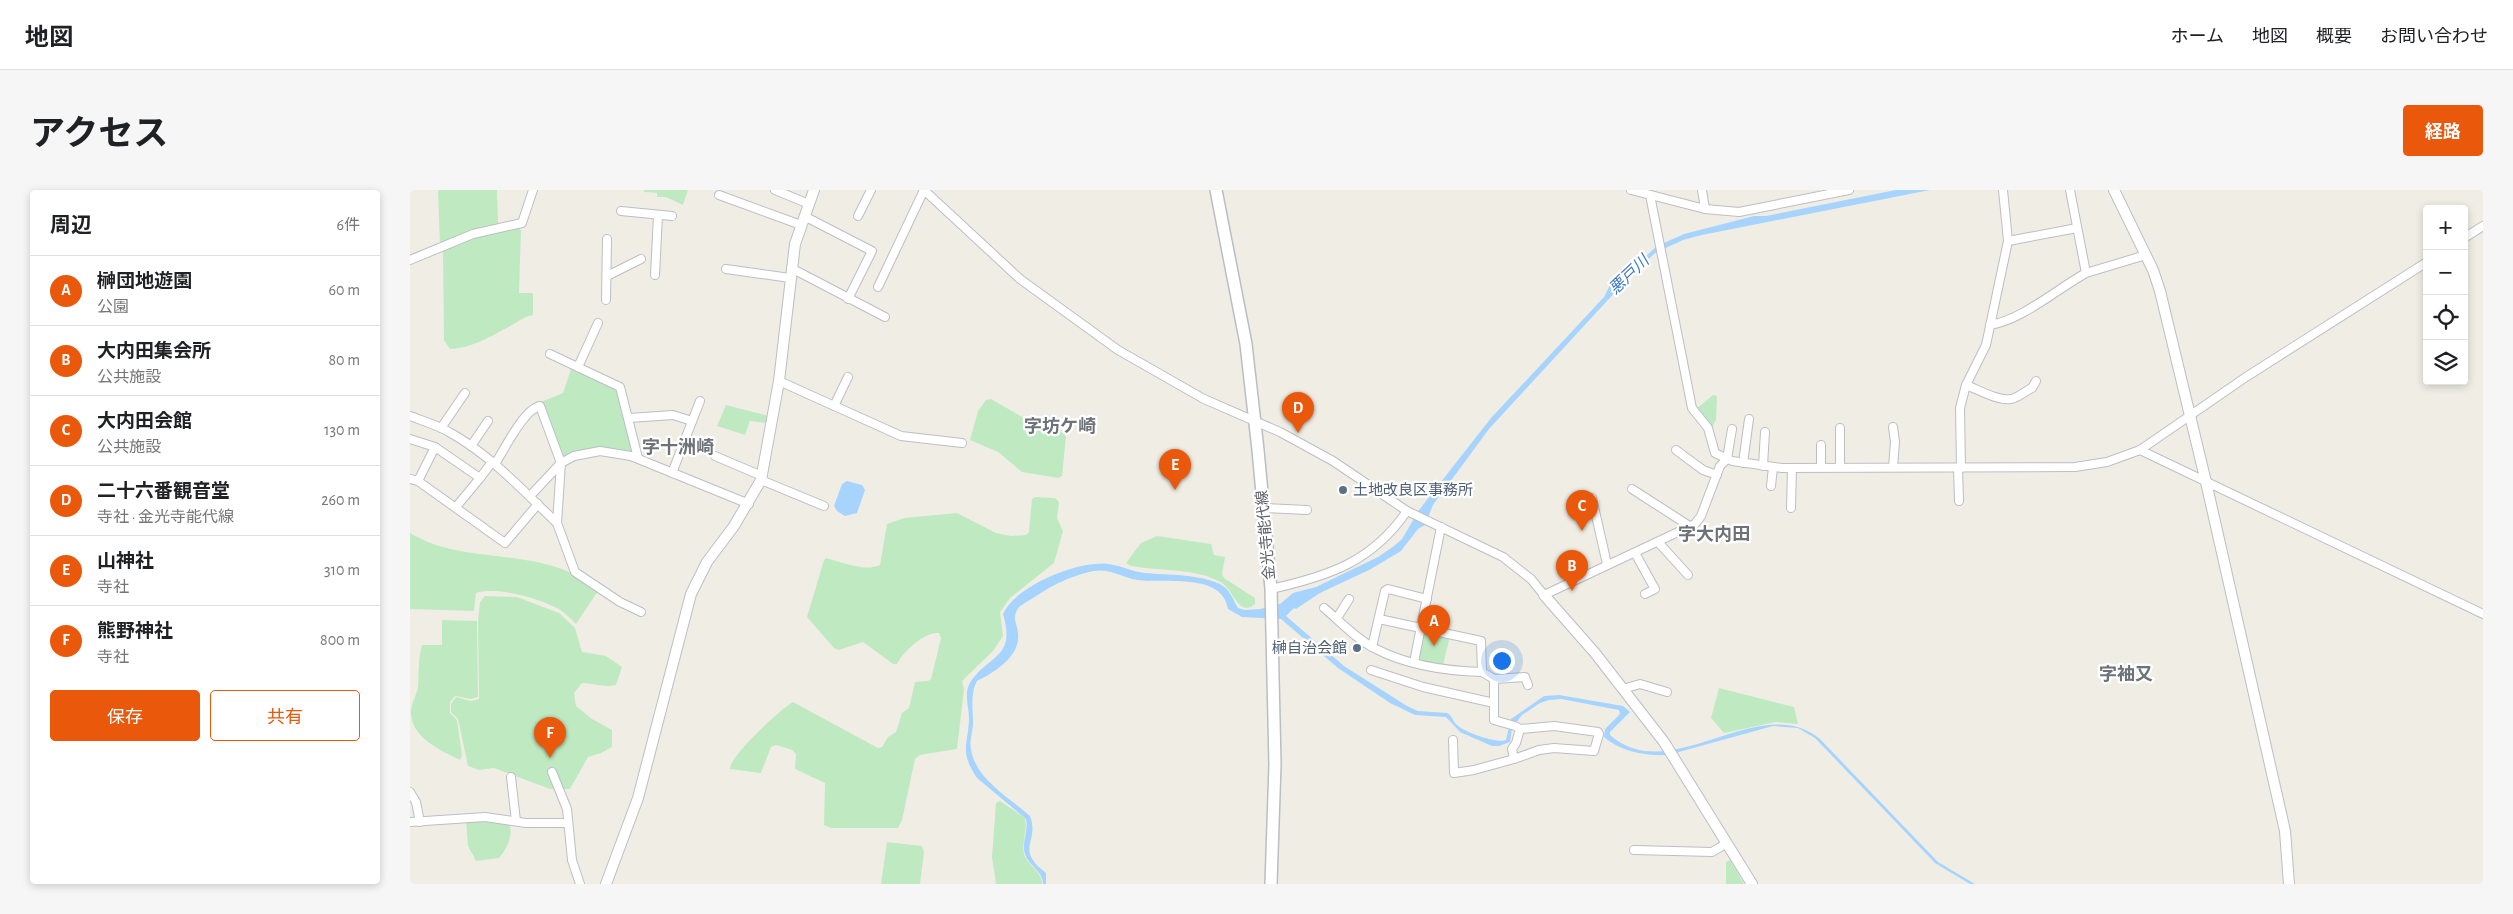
<!DOCTYPE html>
<html lang="ja">
<head>
<meta charset="utf-8">
<style>
	:root { --surface:#fff; --page:#f6f6f6; --text:#202124; --muted:#757577; --line:#e0e0e0; --accent:#ea580c }
	body { margin:0; font-family:"Alegreya Sans","Noto Sans JP",sans-serif; background:var(--page); color:var(--text) }
	.controls { position:absolute; right:15px; top:15px; display:grid; overflow:hidden; border-radius:5px; box-shadow:0 2px 8px #0003 }
	.controls button { width:45px; height:45px; display:grid; place-items:center; padding:0; border:0; border-bottom:1px solid var(--line); background:var(--surface); color:var(--text); font:25px sans-serif }
	.you { position:absolute; left:1091px; top:470px; width:18px; height:18px; margin:-12px; border:4px solid #fff; border-radius:50%; background:#1a73e8; box-shadow:0 0 0 8px #1a73e833 }
	.badge { display:grid; place-items:center; width:32px; height:32px; border-radius:50%; background:var(--accent); color:#fff; font-size:16px; font-weight:700 }
	.pin { position:absolute; translate:-50% -41px; filter:drop-shadow(0 1px 2px #0008) }
	.pin::after { content:''; position:absolute; top:26px; width:18px; height:15px; background:inherit; clip-path:polygon(0 0,100% 0,50% 100%) }
	.list { margin:0; padding:0; list-style:none }
	h2 { display:flex; justify-content:space-between; align-items:center; height:65px; margin:0; padding:0 20px; font-size:21px }
	h2 small { font-size:16px; font-weight:400; color:var(--muted) }
	.list li { display:grid; grid-template-columns:32px 1fr auto; gap:15px; align-items:center; box-sizing:border-box; height:70px; padding:0 20px; border-top:1px solid var(--line) }
	.list b { display:block; font-size:19px; white-space:nowrap }
	.list p { margin:0; font-size:16px; white-space:nowrap; color:var(--muted) }
	.list em { font-size:16px; font-style:normal; color:var(--muted) }
	.actions { display:flex; gap:10px; padding:15px 20px }
	.actions a { flex:1; padding:11px 0; border:1px solid var(--accent); border-radius:5px; text-align:center; font-size:18px; color:var(--accent) }
	.actions .main { background:var(--accent); color:#fff }
	.icon { flex:none; width:28px; height:28px; fill:none; stroke:currentColor; stroke-width:2; stroke-linecap:round; stroke-linejoin:round }
	.map { position:relative; flex:none; width:2073px; height:694px; overflow:hidden; border-radius:5px }
	header { display:flex; align-items:center; gap:30px; box-sizing:border-box; height:70px; padding:0 25px; background:var(--surface); border-bottom:1px solid var(--line) }
	header strong { font-size:24px }
	nav { display:flex; gap:28px; margin-inline-start:auto; font-size:18px }
	.intro { display:flex; align-items:center; justify-content:space-between; box-sizing:border-box; height:120px; padding:0 30px }
	h1 { margin:0; font-size:35px }
	.button { padding:12px 22px; border-radius:5px; background:var(--accent); color:#fff; font-size:18px; font-weight:700 }
	main { display:flex; gap:30px; padding:0 30px }
	aside { flex:1; background:var(--surface); border-radius:5px; box-shadow:0 2px 8px #0003 }
	.map>svg:first-child { display:block }
	.green { fill:#bfeac1 }
	.water { fill:#a6d4ff }
	.lines { fill:none; stroke-linecap:round; stroke-linejoin:round }
	.minor-casing { stroke:#bcbec5; stroke-width:10 }
	.tertiary-casing { stroke:#bcbec5; stroke-width:12 }
	.secondary-casing { stroke:#babdc4; stroke-width:14 }
	.minor { stroke:#fff; stroke-width:8 }
	.tertiary { stroke:#fff; stroke-width:10 }
	.secondary { stroke:#fff; stroke-width:11 }
	.service-dot { fill:#5c6f8a; stroke:#fff; stroke-width:2 }
	.labels { text-anchor:middle; dominant-baseline:central; stroke-width:4.5; stroke-linejoin:round; paint-order:stroke }
	.service-label { font-size:15px; fill:#4e5e75; stroke:#fff; text-anchor:start }
	.street-label { font-size:15px; fill:#5c6067; stroke:#fff }
	.water-label { font-size:16px; font-style:italic; fill:#3977c6; stroke:#fff }
	.quarter-label { font-size:18px; font-weight:bold; fill:#6d7279; stroke:#fff }
</style>
</head>
<body>
<header>
<strong>地図</strong>
<nav><a>ホーム</a><a>地図</a><a>概要</a><a>お問い合わせ</a></nav>
</header>
<div class="intro"><h1>アクセス</h1><a class="button">経路</a></div>
<main>
<aside>
<h2>周辺<small>6件</small></h2>
<ul class="list">
<li><span class="badge">A</span><div><b>榊団地遊園</b><p>公園</p></div><em>60 m</em></li>
<li><span class="badge">B</span><div><b>大内田集会所</b><p>公共施設</p></div><em>80 m</em></li>
<li><span class="badge">C</span><div><b>大内田会館</b><p>公共施設</p></div><em>130 m</em></li>
<li><span class="badge">D</span><div><b>二十六番観音堂</b><p>寺社 · 金光寺能代線</p></div><em>260 m</em></li>
<li><span class="badge">E</span><div><b>山神社</b><p>寺社</p></div><em>310 m</em></li>
<li><span class="badge">F</span><div><b>熊野神社</b><p>寺社</p></div><em>800 m</em></li>
</ul>
<div class="actions"><a class="main">保存</a><a>共有</a></div>
</aside>
<div class="map">
<svg width="2073" height="694" viewBox="0 0 2073 694">
	<rect width="100%" height="100%" fill="#f0eee4"/>
	<!-- green -->
	<g class="green">
		<path d="M 28,0 L 87,0 L 88,33 L 30,56 Z"/>
		<path d="M 234,0 L 278,0 L 273,15 L 256,7 L 247,7 L 247,3 L 234,2 Z"/>
		<path d="M 106,37 L 111,40 L 109,103 L 123,103 L 123,125 C 113,127 110,131 102,135 C 84,145 61,159 40,159 L 34,150 L 33,61 L 58,49 Z"/>
		<path d="M 164,177 L 207,198 L 224,263 L 176,261 L 152,266 L 131,212 L 153,203 L 161,179 Z"/>
		<path d="M 1303,205 L 1307,206 L 1306,230 L 1302,237 L 1286,219 Z"/>
		<path d="M 581,209 L 621,232 L 625,227 L 635,230 L 638,225 L 641,226 L 656,247 L 652,286 L 648,288 L 612,282 L 588,262 L 560,250 L 568,221 L 576,210 Z"/>
		<path d="M 316,215 L 359,226 L 357,233 L 340,231 L 335,245 L 307,236 Z"/>
		<path d="M 625,307 L 645,308 L 649,312 L 647,328 L 653,341 L 644,373 L 600,408 L 590,422 L 593,446 L 583,461 L 552,491 L 554,499 L 547,559 L 510,565 L 505,569 L 492,630 L 488,638 L 421,638 L 414,635 L 415,593 L 385,579 L 386,564 L 382,560 L 366,555 L 361,557 L 351,583 L 320,579 C 319,566 371,519 383,512 L 468,558 L 472,557 L 478,547 L 486,542 L 492,523 L 499,518 L 505,492 L 518,491 L 521,489 L 531,448 L 529,443 C 514,442 494,461 487,474 L 483,474 L 453,452 L 429,460 L 424,458 L 397,427 L 414,370 L 416,368 C 431,372 455,382 470,375 L 477,334 L 494,328 L 547,323 L 586,343 L 601,346 L 616,345 L 619,342 L 622,309 Z"/>
		<path d="M 0,343 C 48,372 109,360 159,382 C 169,386 179,395 188,401 L 166,434 C 162,430 157,425 152,421 C 133,409 87,396 66,403 L 64,421 L 0,419 Z"/>
		<path d="M 747,346 L 801,354 L 804,365 L 815,367 L 812,384 L 814,388 L 845,408 L 845,414 C 829,428 823,400 812,393 C 789,378 747,381 721,376 L 716,373 L 731,353 Z"/>
		<path d="M 75,406 L 107,407 L 149,423 L 165,438 L 172,462 L 196,466 L 212,477 L 206,495 C 194,498 184,493 172,493 L 164,503 L 166,516 L 182,529 L 202,540 L 202,557 L 191,563 L 178,567 L 160,599 L 140,599 L 84,578 L 69,580 L 58,576 L 48,529 L 41,522 L 41,514 L 46,507 L 61,511 L 69,509 L 68,432 L 70,412 Z"/>
		<path d="M 32,430 L 67,431 L 68,507 L 61,509 L 45,506 L 40,512 L 40,523 L 47,530 L 52,565 L 50,570 C 32,561 2,548 1,524 C 0,516 6,506 8,498 C 9,483 8,469 12,455 L 32,455 Z"/>
		<path d="M 1016,441 L 1040,446 L 1033,475 L 1011,472 L 1008,465 L 1013,443 Z"/>
		<path d="M 1309,498 L 1384,517 L 1388,534 L 1366,532 L 1314,543 L 1301,528 Z"/>
		<path d="M 590,611 L 615,628 C 618,640 611,653 614,664 C 618,676 633,682 632,694 L 586,694 L 582,667 L 586,613 Z"/>
		<path d="M 63,630 L 98,632 C 105,643 97,659 89,668 L 66,671 L 58,656 L 56,631 Z"/>
		<path d="M 477,652 L 512,656 L 514,662 L 510,694 L 471,694 Z"/>
		<path d="M 1320,670 L 1334,694 L 1316,694 L 1316,672 Z"/>
	</g>
	<!-- water -->
	<g class="water">
		<path d="M 1486,0 L 1520,0 L 1292,45 L 1273,50 L 1245,63 L 1208,99 L 1079,239 L 1023,315 L 1015,335 L 1008,339 L 991,361 L 961,379 L 910,403 L 886,419 L 884,418 L 876,426 L 934,476 L 997,516 L 1008,521 L 1037,523 C 1043,526 1042,531 1047,535 C 1054,542 1087,554 1096,550 L 1101,529 L 1134,506 L 1149,505 L 1213,516 L 1220,522 L 1200,542 L 1200,545 C 1261,599 1349,499 1410,549 L 1528,672 L 1565,694 L 1560,694 L 1525,673 L 1405,548 L 1388,538 L 1363,536 L 1258,565 C 1236,566 1211,562 1194,547 L 1195,539 L 1210,524 L 1209,520 L 1151,509 L 1139,510 L 1130,513 L 1112,525 L 1102,538 L 1100,552 L 1089,556 L 1082,556 L 1050,542 L 1036,527 L 1005,525 L 980,513 L 928,478 L 871,429 L 832,427 L 818,419 C 812,382 756,394 728,390 C 713,388 699,378 684,381 C 651,388 636,400 609,417 C 601,428 607,432 608,443 C 611,466 585,482 567,491 C 560,504 563,519 563,533 C 563,542 559,550 561,559 C 565,589 600,608 620,626 C 630,653 604,658 636,683 L 636,694 L 633,694 C 633,681 619,676 615,664 C 611,653 619,641 616,629 L 567,588 C 549,561 558,556 559,529 C 559,516 553,503 561,491 C 580,464 606,468 593,424 C 605,396 669,370 698,374 C 711,375 722,382 735,383 C 759,385 788,384 810,394 C 820,399 823,410 828,418 L 835,420 L 850,419 L 870,414 L 883,403 L 906,397 L 968,367 L 984,356 L 992,349 L 1009,320 L 1081,228 L 1194,107 L 1200,95 L 1211,83 L 1225,76 L 1247,56 L 1274,44 L 1344,26 L 1356,26 Z"/>
		<path d="M 437,291 L 452,295 L 455,300 L 447,323 L 435,326 L 427,321 L 424,316 L 432,294 Z"/>
	</g>
	<g class="lines">
		<defs>
			<g id="minor">
				<path d="M 365,0 L 399,14"/>
				<path d="M 514,0 L 610,89 L 708,160 L 794,209 L 870,242 L 923,271 L 997,321 L 1093,367 L 1121,389 L 1134,405 L 1285,334 L 1291,326 L 1310,276 L 1317,269 L 1322,239"/>
				<path d="M 1221,0 L 1295,19 L 1329,22 L 1439,0"/>
				<path d="M 1292,0 L 1295,19"/>
				<path d="M 309,5 L 391,35"/>
				<path d="M 1240,5 L 1282,218 L 1298,238 L 1305,263 L 1322,271 L 1372,278 L 1665,277 L 1697,272 L 1730,260 L 1836,187 L 2017,72"/>
				<path d="M 211,21 L 262,26"/>
				<path d="M 394,26 L 462,61 L 438,109"/>
				<path d="M 448,26 L 461,0"/>
				<path d="M 2054,48 L 2073,36"/>
				<path d="M 1598,51 L 1667,38"/>
				<path d="M 0,70 L 63,44 L 112,33 L 123,0"/>
				<path d="M 381,78 L 475,127"/>
				<path d="M 316,79 L 380,88"/>
				<path d="M 1676,83 L 1736,65"/>
				<path d="M 245,85 L 248,25"/>
				<path d="M 197,86 L 231,69"/>
				<path d="M 468,97 L 514,0"/>
				<path d="M 196,110 L 197,49"/>
				<path d="M 1580,135 C 1612,130 1647,99 1676,83 L 1660,0"/>
				<path d="M 140,164 L 210,197 L 228,268"/>
				<path d="M 168,177 L 188,133"/>
				<path d="M 369,191 L 491,246 L 552,253"/>
				<path d="M 1556,195 C 1569,200 1588,211 1601,209 C 1608,208 1615,201 1622,198 L 1626,191"/>
				<path d="M 424,216 L 438,187"/>
				<path d="M 0,226 C 13,231 27,235 39,242 C 81,265 113,301 147,333 L 151,273 L 164,266 L 190,261 L 221,266 L 339,314"/>
				<path d="M 219,228 L 263,225 L 282,231"/>
				<path d="M 1483,237 L 1485,252 L 1483,277"/>
				<path d="M 31,238 L 55,203"/>
				<path d="M 0,249 L 25,257 L 70,288 L 82,272"/>
				<path d="M 1411,255 L 1411,277"/>
				<path d="M 61,256 L 78,231"/>
				<path d="M 1266,260 L 1293,280 L 1307,285"/>
				<path d="M 1730,260 L 2073,424"/>
				<path d="M 305,266 L 352,286"/>
				<path d="M 1333,273 L 1339,229"/>
				<path d="M 85,274 C 94,260 114,219 130,216 L 151,273 L 120,306"/>
				<path d="M 1353,276 L 1355,242"/>
				<path d="M 1430,277 L 1430,238"/>
				<path d="M 1548,278 L 1549,311"/>
				<path d="M 1551,278 L 1550,218 L 1556,195 L 1576,155 L 1598,51 L 1593,0"/>
				<path d="M 262,283 L 290,211"/>
				<path d="M 0,289 L 8,291 L 95,353 L 128,314"/>
				<path d="M 351,290 L 414,316"/>
				<path d="M 8,291 L 25,257"/>
				<path d="M 1361,296 L 1363,277"/>
				<path d="M 1222,299 L 1281,337"/>
				<path d="M 1182,308 L 1197,374"/>
				<path d="M 46,317 L 70,288"/>
				<path d="M 854,318 L 897,320"/>
				<path d="M 1381,318 L 1382,278"/>
				<path d="M 147,333 L 165,382 L 210,412 L 231,422"/>
				<path d="M 1248,352 L 1278,385"/>
				<path d="M 1225,363 L 1245,399 L 1235,404"/>
				<path d="M 861,399 C 919,386 962,372 997,321"/>
				<path d="M 914,418 C 930,431 947,450 966,459 C 997,475 1037,481 1072,482 L 1071,451 L 969,429"/>
				<path d="M 927,428 L 939,409"/>
				<path d="M 962,457 L 975,401 L 978,399 L 1017,409"/>
				<path d="M 1004,472 L 1031,337"/>
				<path d="M 961,480 L 1013,497 L 1084,513 L 1084,489"/>
				<path d="M 1072,482 L 1084,489 L 1115,487 L 1118,495"/>
				<path d="M 1213,499 L 1230,494 L 1257,502"/>
				<path d="M 1043,550 L 1044,583 L 1064,580 L 1104,569 L 1102,559 L 1106,553 L 1110,539 L 1105,536 L 1084,530 L 1084,513"/>
				<path d="M 1104,569 L 1129,560 L 1144,558 L 1184,561 L 1189,544 L 1188,542 L 1144,536 L 1110,539"/>
				<path d="M 142,582 L 157,619 L 162,670 L 170,694"/>
				<path d="M 101,587 L 106,631"/>
				<path d="M 0,602 L 6,612 L 10,632"/>
				<path d="M 0,632 L 75,627 L 116,633 L 158,633"/>
				<path d="M 1224,660 L 1302,662 L 1317,653"/>
			</g>
			<g id="tertiary">
				<path d="M 1704,0 L 1743,80 L 1750,101 L 1796,292 L 1875,641 L 1879,694"/>
				<path d="M 1134,405 L 1185,463 L 1254,552 L 1342,694"/>
				<path d="M 196,694 L 228,608 L 281,404 L 297,372 L 324,336 L 351,290 L 369,191 L 385,54 L 404,0"/>
			</g>
			<path id="secondary" d="M 806,0 L 836,154 L 848,260 L 861,399 L 865,574 L 861,694"/>
		</defs>
		<!-- minor casing -->
		<use href="#minor" class="minor-casing"/>
		<!-- tertiary casing -->
		<use href="#tertiary" class="tertiary-casing"/>
		<!-- secondary casing -->
		<use href="#secondary" class="secondary-casing"/>
		<!-- minor -->
		<use href="#minor" class="minor"/>
		<!-- tertiary -->
		<use href="#tertiary" class="tertiary"/>
		<!-- secondary -->
		<use href="#secondary" class="secondary"/>
	</g>
	<!-- markers -->
	<g class="service-dot">
		<circle cx="933" cy="300" r="5"/>
		<circle cx="947" cy="458" r="5"/>
	</g>
	<g class="labels">
		<!-- service labels -->
		<g class="service-label">
			<text x="943" y="300">土地改良区事務所</text>
			<text x="937" y="458" text-anchor="end">榊自治会館</text>
		</g>
		<!-- street labels -->
		<g class="street-label">
			<text transform="translate(856 345) rotate(-95)">金光寺能代線</text>
		</g>
		<!-- water labels -->
		<g class="water-label">
			<text transform="translate(1219 85) rotate(-44)">悪戸川</text>
		</g>
		<!-- quarter labels -->
		<g class="quarter-label">
			<text x="650" y="237">字坊ケ崎</text>
			<text x="268" y="258">字十洲崎</text>
			<text x="1304" y="345">字大内田</text>
			<text x="1716" y="485">字袖又</text>
		</g>
	</g>
</svg>
<div class="controls">
<button>+</button>
<button>−</button>
<button><svg class="icon" aria-label="locate" viewBox="0 0 24 24"><circle cx="12" cy="12" r="6"/><path d="M12 2v4M12 18v4M2 12h4M18 12h4"/></svg></button>
<button><svg class="icon" aria-label="layers" viewBox="0 0 24 24"><path d="M12 4l9 5-9 5-9-5zM3 14l9 5 9-5"/></svg></button>
</div>
<div class="you"></div>
<div class="pin badge" style="left:1024px;top:456px">A</div>
<div class="pin badge" style="left:1162px;top:401px">B</div>
<div class="pin badge" style="left:1172px;top:341px">C</div>
<div class="pin badge" style="left:888px;top:243px">D</div>
<div class="pin badge" style="left:765px;top:300px">E</div>
<div class="pin badge" style="left:140px;top:568px">F</div>
</div>
</main>
</body>
</html>
